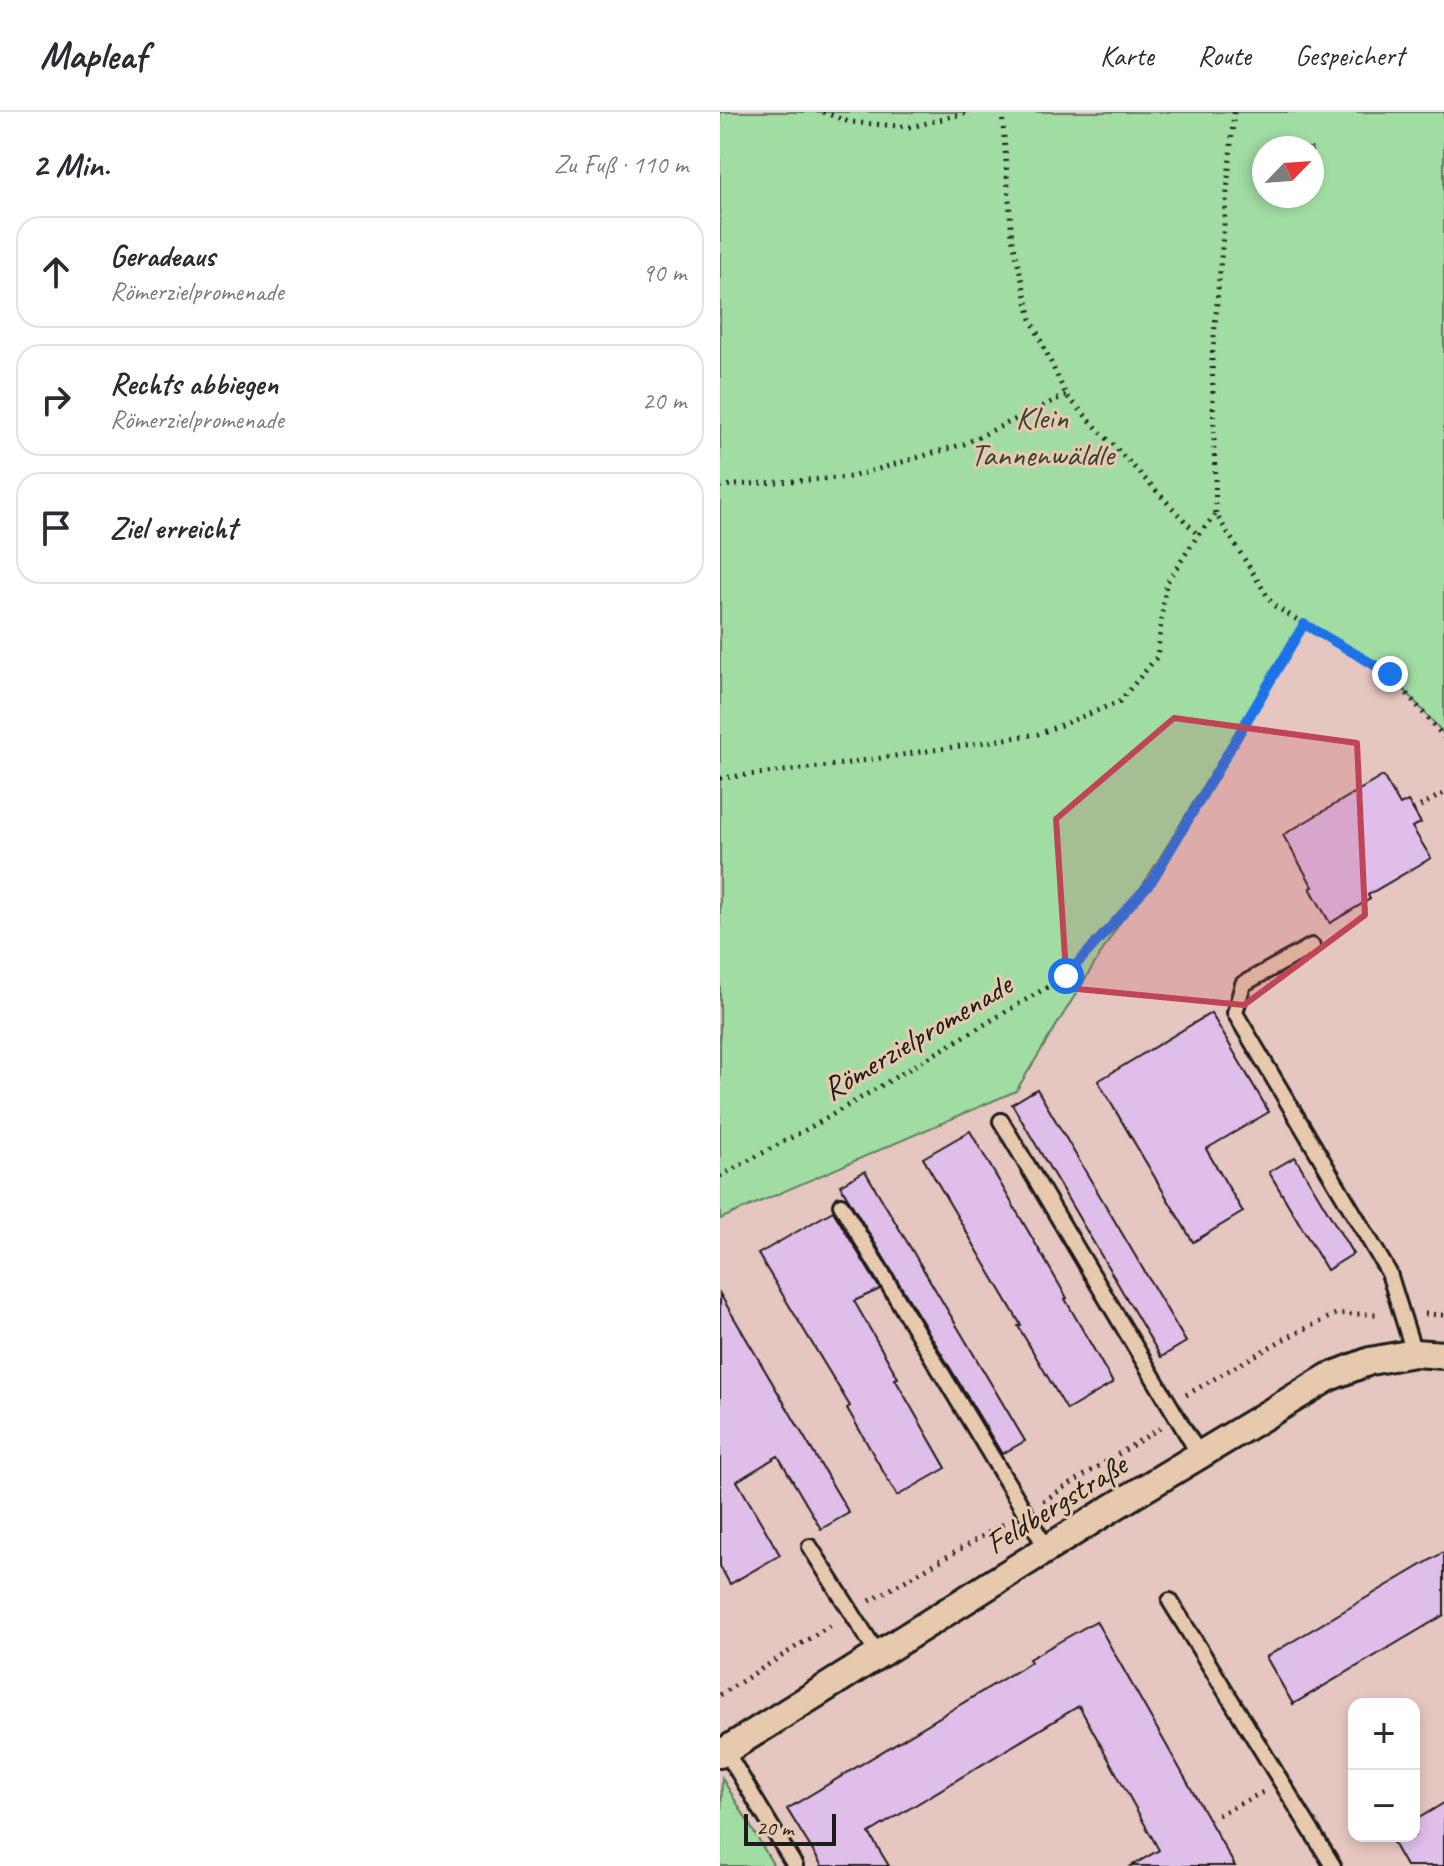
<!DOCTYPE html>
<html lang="de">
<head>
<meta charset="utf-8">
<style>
	:root { --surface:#fff; --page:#f2f2f3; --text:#2b2b33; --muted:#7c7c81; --line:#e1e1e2 }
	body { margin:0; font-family:Caveat,sans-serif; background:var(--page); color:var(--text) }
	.controls { position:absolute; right:24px; bottom:24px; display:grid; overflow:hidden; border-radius:16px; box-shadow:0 4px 12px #0003 }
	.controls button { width:72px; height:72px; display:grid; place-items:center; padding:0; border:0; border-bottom:2px solid var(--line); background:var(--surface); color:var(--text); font:40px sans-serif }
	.compass { position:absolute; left:532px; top:24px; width:72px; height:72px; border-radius:50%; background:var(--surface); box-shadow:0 4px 12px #0003; rotate:65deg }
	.scale { position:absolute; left:24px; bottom:20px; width:92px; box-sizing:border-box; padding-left:8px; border:4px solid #1c1c1c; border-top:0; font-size:22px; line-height:28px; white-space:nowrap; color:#1c1c1c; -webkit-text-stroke:6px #e7caae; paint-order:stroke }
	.stop { position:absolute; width:24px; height:24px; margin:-18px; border:6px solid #1a73e8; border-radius:50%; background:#fff }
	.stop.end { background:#1a73e8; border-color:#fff; box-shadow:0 2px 8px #0008 }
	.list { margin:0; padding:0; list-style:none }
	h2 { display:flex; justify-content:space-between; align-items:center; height:104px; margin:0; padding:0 32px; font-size:34px }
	h2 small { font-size:26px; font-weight:400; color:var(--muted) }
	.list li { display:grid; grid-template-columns:52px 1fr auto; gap:24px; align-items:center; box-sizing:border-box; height:112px; margin:0 16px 16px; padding:0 16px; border:2px solid var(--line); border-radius:24px }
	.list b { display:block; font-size:30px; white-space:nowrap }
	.list p { margin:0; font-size:26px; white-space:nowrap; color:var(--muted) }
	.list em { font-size:26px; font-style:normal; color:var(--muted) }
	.icon { flex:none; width:44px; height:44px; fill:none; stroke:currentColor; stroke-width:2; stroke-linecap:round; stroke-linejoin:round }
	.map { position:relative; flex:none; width:724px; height:1754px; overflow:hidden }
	header { display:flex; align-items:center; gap:48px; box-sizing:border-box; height:112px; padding:0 40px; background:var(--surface); border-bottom:2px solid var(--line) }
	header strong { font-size:38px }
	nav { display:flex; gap:44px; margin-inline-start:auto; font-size:28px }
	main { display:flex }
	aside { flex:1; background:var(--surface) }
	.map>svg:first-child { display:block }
	.green { fill:#a1dca3; stroke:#5e7c60; stroke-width:2; fill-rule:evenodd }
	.building { fill:#dfbeea; stroke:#1c1c1c; stroke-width:2 }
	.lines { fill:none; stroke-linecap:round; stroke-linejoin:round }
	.lane-casing { stroke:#1c1c1c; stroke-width:20 }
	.street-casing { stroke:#1c1c1c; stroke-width:32 }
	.path { stroke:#1c1c1c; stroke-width:5; stroke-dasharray:2 6; stroke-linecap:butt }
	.lane { stroke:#e7caae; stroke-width:14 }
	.street { stroke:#e7caae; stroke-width:26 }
	.route { stroke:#1a73e8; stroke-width:10 }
	.marked { fill:#bf4455; fill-opacity:0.2; stroke:#bf4455; stroke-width:6; stroke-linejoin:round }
	.labels { text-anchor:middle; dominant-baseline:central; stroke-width:6; stroke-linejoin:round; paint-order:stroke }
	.park-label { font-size:32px; fill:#374237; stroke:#e7caae }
	.street-label { font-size:32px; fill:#1c1c1c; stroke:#e7caae }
</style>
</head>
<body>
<header>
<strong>Mapleaf</strong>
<nav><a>Karte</a><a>Route</a><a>Gespeichert</a></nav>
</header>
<main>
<aside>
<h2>2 Min.<small>Zu Fuß · 110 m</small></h2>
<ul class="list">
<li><svg class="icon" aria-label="ahead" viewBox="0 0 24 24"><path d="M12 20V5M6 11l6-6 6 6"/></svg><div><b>Geradeaus</b><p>Römerzielpromenade</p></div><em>90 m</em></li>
<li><svg class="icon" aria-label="right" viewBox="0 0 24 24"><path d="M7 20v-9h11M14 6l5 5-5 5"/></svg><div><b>Rechts abbiegen</b><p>Römerzielpromenade</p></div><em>20 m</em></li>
<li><svg class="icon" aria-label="arrive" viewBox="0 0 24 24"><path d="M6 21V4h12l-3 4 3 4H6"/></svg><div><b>Ziel erreicht</b></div></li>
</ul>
</aside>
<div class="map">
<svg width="724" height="1754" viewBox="0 0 724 1754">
	<rect width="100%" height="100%" fill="#e5c6c0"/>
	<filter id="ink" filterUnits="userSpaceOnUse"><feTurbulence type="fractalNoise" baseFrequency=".0125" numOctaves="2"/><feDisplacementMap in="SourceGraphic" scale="16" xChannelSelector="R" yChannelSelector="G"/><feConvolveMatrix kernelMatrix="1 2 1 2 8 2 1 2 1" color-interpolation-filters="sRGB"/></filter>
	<g filter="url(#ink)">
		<!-- green -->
		<g class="green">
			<path d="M 0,0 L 724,0 L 724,622 L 670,562 L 584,512 L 296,979 L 0,1107 ZM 592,36 L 592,84 L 544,84 L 544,36 Z"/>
			<path d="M 2,1666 L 54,1754 L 0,1754 Z"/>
		</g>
		<!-- building -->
		<g class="building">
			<path d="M 663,664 L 680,693 L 688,689 L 701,711 L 692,715 L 711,746 L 648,783 L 650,787 L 610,811 L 590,776 L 593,775 L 563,723 Z"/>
			<path d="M 491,901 L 549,1000 L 486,1037 L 523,1100 L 473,1130 L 378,969 Z"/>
			<path d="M 317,977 L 466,1230 L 441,1245 L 292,992 Z"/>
			<path d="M 250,1019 L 347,1186 L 345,1187 L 393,1271 L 347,1298 L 298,1214 L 301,1213 L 203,1046 Z"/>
			<path d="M 575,1045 L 633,1142 L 607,1158 L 549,1060 Z"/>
			<path d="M 145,1059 L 305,1329 L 282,1342 L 120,1073 Z"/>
			<path d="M 113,1099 L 160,1177 L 134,1189 L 178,1266 L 175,1267 L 226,1356 L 177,1384 L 127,1296 L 130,1294 L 38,1142 Z"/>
			<path d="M 0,1182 L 129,1401 L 101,1417 L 58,1344 L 17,1369 L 60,1443 L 10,1472 L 0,1454 Z"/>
			<path d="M 724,1440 L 724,1503 L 573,1592 L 546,1545 Z"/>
			<path d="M 376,1509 L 515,1754 L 411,1754 L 439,1738 L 359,1594 L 149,1721 L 169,1754 L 102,1754 L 67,1697 L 311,1550 L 309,1547 Z"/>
			<path d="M 724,1691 L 724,1754 L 686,1754 L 669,1724 L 694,1724 L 694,1709 Z"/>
		</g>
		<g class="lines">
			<defs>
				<g id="lane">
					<path d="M 592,834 L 523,872 L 515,901 L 669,1161 L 694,1241"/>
					<path d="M 281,1009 L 480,1344"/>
					<path d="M 121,1093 L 327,1437"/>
					<path d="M 90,1435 L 159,1544"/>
					<path d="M 450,1489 L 613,1754"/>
					<path d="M 2,1633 L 75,1754"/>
				</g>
				<path id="street" d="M 0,1642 L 392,1396 L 609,1265 L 650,1249 L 694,1241 L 724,1243"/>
			</defs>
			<!-- lane casing -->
			<use href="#lane" class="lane-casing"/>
			<!-- street casing -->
			<use href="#street" class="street-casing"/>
			<!-- path -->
			<g class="path">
				<path d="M 103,0 L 129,10 L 191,15 L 250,0"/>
				<path d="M 282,0 L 292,125 L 311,207 L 346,283 L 478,423"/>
				<path d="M 514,0 L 492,247 L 496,402 L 553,493 L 584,512"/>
				<path d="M 0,374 L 131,365 L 244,332 L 346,283"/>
				<path d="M 0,666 L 109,654 L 318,622 L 399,590 L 437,545 L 446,472 L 478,423 L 496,402"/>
				<path d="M 693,698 L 724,681"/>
				<path d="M 0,1064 L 100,1010 L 346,864 L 432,769 L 584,512 L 670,562 L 724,625"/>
				<path d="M 705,1202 L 724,1203"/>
				<path d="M 466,1283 L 562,1228 L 616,1202 L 659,1202"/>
				<path d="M 323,1389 L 440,1316"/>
				<path d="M 150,1489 L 287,1410"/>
				<path d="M 0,1583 L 114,1511"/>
				<path d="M 498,1703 L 543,1680"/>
			</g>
			<!-- lane -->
			<use href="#lane" class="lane"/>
			<!-- street -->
			<use href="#street" class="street"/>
		</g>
	</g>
	<g class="lines" filter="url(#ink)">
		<!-- route -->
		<path class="route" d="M 346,864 L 432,769 L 584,512 L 670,562"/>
	</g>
	<!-- marked area -->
	<path class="marked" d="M 454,606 L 637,631 L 645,803 L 524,893 L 347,876 L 336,707 Z"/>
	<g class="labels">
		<!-- park labels -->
		<g class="park-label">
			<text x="322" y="305">Klein<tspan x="322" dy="37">Tannenwäldle</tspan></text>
		</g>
		<!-- street labels -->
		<g class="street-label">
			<text transform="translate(197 925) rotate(-31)">Römerzielpromenade</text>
			<text transform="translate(336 1392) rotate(-32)">Feldbergstraße</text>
		</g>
	</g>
</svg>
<div class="controls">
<button>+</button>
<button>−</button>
</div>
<svg class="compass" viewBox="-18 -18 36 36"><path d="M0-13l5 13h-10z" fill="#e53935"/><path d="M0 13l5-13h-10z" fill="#7c7c81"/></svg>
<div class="scale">20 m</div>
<div class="stop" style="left:346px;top:864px"></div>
<div class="stop end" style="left:670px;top:562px"></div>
</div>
</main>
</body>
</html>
